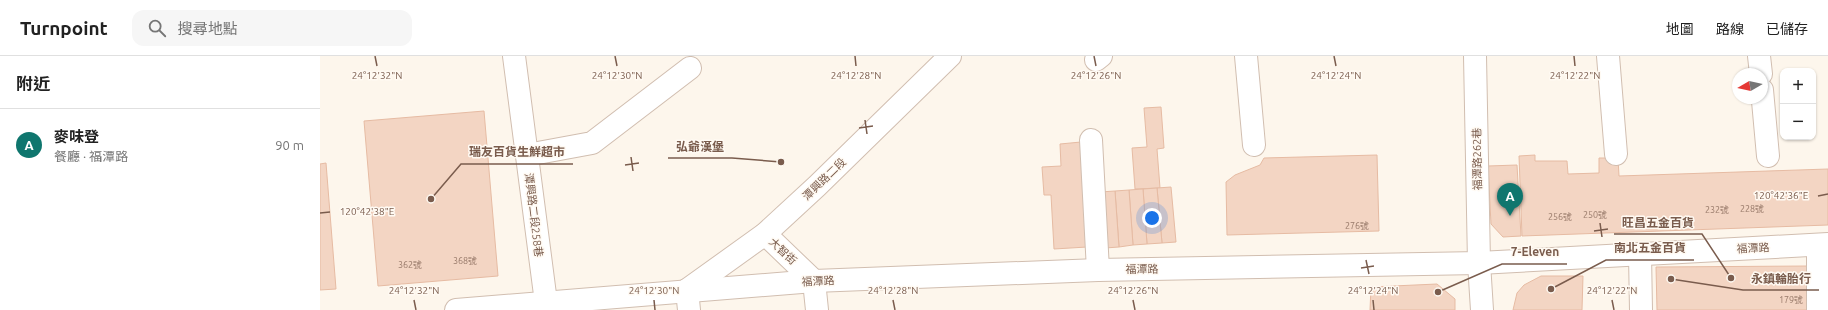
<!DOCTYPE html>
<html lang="zh-TW">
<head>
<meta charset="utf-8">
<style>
	:root { --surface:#fff; --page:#f6f6f6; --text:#222; --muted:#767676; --line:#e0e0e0; --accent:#0f766e }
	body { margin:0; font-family:Ubuntu,"Noto Sans TC",sans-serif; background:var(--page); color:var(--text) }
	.controls { position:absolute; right:12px; top:12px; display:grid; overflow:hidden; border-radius:8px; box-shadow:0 1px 3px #0004 }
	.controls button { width:36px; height:36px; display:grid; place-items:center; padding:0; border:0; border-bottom:1px solid var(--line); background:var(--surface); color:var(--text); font:20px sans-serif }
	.compass { position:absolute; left:1412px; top:12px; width:36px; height:36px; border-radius:50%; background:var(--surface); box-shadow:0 1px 3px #0004; rotate:261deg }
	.you { position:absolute; left:832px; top:162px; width:14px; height:14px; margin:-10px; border:3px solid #fff; border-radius:50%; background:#1a73e8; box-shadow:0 0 0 6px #1a73e833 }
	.badge { display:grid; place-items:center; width:26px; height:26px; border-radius:50%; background:var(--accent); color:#fff; font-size:13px; font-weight:700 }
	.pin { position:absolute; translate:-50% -33px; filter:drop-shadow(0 1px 2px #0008) }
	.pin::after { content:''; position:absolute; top:21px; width:14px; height:12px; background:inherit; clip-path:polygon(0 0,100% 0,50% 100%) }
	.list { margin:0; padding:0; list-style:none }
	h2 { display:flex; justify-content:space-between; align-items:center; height:52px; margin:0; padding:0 16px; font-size:17px }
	h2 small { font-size:13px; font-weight:400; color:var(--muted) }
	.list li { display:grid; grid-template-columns:26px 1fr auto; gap:12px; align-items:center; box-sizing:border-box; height:72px; padding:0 16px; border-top:1px solid var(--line) }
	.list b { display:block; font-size:15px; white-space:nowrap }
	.list p { margin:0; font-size:13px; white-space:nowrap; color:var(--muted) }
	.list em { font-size:13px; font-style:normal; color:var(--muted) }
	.icon { flex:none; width:22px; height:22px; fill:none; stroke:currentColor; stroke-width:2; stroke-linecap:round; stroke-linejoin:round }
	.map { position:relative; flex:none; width:1508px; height:254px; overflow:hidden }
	header { display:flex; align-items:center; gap:24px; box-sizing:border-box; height:56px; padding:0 20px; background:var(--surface); border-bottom:1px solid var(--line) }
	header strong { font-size:19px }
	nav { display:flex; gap:22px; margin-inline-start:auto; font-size:14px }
	.search { width:280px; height:36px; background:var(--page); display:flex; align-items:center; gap:10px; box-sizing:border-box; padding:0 14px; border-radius:12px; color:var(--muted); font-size:15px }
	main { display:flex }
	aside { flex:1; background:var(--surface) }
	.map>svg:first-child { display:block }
	.building { fill:#f3d5c3; stroke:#e6bba3 }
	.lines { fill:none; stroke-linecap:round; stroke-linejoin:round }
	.minor-casing { stroke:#d1beb0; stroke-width:24 }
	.minor { stroke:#fff; stroke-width:22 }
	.ticks { fill:none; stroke:#7a5c4d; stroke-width:1.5 }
	.labels { text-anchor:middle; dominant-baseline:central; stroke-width:3; stroke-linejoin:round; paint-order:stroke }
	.number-label { font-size:9px; fill:#987a6a }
	.street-label { font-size:11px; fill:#7a5c4d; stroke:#fffaf3 }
	.ticks-label { font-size:10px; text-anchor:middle; fill:#7a5c4d; stroke:#fffaf3; stroke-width:3; stroke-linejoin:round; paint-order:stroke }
	.leader { fill:none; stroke:#7a5c4d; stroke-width:1.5 }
	.callout-dot { fill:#7a5c4d; stroke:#fffaf3; stroke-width:1.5 }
	.callout-label { font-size:12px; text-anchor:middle; font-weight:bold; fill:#7a5c4d; stroke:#fffaf3; stroke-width:3; stroke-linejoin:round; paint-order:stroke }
</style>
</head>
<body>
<header>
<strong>Turnpoint</strong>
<div class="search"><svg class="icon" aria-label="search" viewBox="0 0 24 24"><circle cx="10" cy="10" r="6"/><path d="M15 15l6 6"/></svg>搜尋地點</div>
<nav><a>地圖</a><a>路線</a><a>已儲存</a></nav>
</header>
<main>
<aside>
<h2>附近<small></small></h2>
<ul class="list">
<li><span class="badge">A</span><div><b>麥味登</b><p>餐廳 · 福潭路</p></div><em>90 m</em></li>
</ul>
</aside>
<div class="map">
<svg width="1508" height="254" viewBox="0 0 1508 254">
	<rect width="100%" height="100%" fill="#fdf6ec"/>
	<!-- building -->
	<g class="building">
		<path d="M 841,51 L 844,92 L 837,93 L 840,132 L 815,133 L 812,92 L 827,91 L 824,52 Z"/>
		<path d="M 164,55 L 178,220 L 58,230 L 44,65 Z"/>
		<path d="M 761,86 L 767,191 L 734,193 L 731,139 L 724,139 L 722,111 L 741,110 L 740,88 Z"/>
		<path d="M 1057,99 L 1059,175 L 907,179 L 906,126 L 915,119 L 940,109 L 944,102 Z"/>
		<path d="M 1215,99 L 1215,105 L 1247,105 L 1248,118 L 1279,117 L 1279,102 L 1298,102 L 1299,120 L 1508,113 L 1508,169 L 1202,180 L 1199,100 Z"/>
		<path d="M 6,107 L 16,233 L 0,234 L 0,108 Z"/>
		<path d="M 1197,109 L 1201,180 L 1183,181 L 1171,168 L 1168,110 Z"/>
		<path d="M 851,131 L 856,186 L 842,187 L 837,132 Z"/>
		<path d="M 837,132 L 842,187 L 827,188 L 823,133 Z"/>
		<path d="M 823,133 L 827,188 L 813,189 L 809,134 Z"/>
		<path d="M 809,134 L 813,189 L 799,191 L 795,135 Z"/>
		<path d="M 795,135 L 799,191 L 785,192 L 780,136 Z"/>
		<path d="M 1489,210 L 1489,254 L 1337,254 L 1336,211 Z"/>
		<path d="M 1221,220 L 1263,220 L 1262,254 L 1193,254 L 1197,237 L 1204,229 Z"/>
		<path d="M 1117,228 L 1135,243 L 1135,254 L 1050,254 L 1051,231 Z"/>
	</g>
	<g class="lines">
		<defs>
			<g id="minor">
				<path d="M 194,0 L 227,254"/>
				<path d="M 926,0 L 934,89"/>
				<path d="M 1155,0 L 1159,207 L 1162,254"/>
				<path d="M 1288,0 L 1296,98"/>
				<path d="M 1439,0 L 1441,18"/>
				<path d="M 776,4 L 781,0"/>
				<path d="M 1442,34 L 1448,100"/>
				<path d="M 771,84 L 778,214"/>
				<path d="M 207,99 L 272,87 L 370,12"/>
				<path d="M 445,178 L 494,225 L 497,254"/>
				<path d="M 1498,189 L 1498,254"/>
				<path d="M 1320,198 L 1321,254"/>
				<path d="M 367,234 L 445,178 L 497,130 L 630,0"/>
				<path d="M 367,234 L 369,254"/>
				<path d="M 136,254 L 494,225 L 778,214 L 1159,207 L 1508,188"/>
			</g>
		</defs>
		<!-- minor casing -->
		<use href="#minor" class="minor-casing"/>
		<!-- minor -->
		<use href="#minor" class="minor"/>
	</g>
	<!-- ticks -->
	<path class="ticks" d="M 55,0 L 57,10M 295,0 L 297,10M 535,0 L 536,10M 774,0 L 776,10M 1014,0 L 1016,10M 1254,0 L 1255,10M 545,64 L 547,78M 539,72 L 553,70M 311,101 L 313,115M 305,109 L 319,107M 1498,140 L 1508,138M 0,157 L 10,156M 1280,167 L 1282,181M 1274,175 L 1288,173M 1046,204 L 1049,218M 1041,212 L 1054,210M 94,244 L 96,254M 334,244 L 335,254M 573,244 L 575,254M 813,244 L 815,254M 1053,244 L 1054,254M 1292,244 L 1294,254"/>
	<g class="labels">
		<!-- number labels -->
		<g class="number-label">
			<text x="1432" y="153">228號</text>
			<text x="1397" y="154">232號</text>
			<text x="1275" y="159">250號</text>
			<text x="1240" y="161">256號</text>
			<text x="1037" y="170">276號</text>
			<text x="145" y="205">368號</text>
			<text x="90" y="209">362號</text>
			<text x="1471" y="244">179號</text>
		</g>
		<!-- street labels -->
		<g class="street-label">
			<text transform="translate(1157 103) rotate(-91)">福潭路262巷</text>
			<text transform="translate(504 123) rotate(-44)">潭興路二段</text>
			<text transform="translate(214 159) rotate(83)">潭興路二段258巷</text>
			<text transform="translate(1433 192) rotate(-3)">福潭路</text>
			<text transform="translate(463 195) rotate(43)">大智街</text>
			<text transform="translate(822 213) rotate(-1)">福潭路</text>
			<text transform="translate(498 225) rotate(-3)">福潭路</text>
		</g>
	</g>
	<g class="ticks-label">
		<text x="57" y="23">24°12'32"N</text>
		<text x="297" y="23">24°12'30"N</text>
		<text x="536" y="23">24°12'28"N</text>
		<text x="776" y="23">24°12'26"N</text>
		<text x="1016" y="23">24°12'24"N</text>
		<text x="1255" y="23">24°12'22"N</text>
		<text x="1461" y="143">120°42'36"E</text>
		<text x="47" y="159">120°42'38"E</text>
		<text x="94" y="238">24°12'32"N</text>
		<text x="334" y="238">24°12'30"N</text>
		<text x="573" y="238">24°12'28"N</text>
		<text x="813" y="238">24°12'26"N</text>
		<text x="1053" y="238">24°12'24"N</text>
		<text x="1292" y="238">24°12'22"N</text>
	</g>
	<!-- callouts -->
	<path class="leader" d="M461 106L412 102H348M111 143L141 108H253M1411 222L1382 178H1294M1231 233L1286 204H1374M1118 236L1182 208H1247M1351 223L1423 234H1499"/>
	<g class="callout-dot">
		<circle cx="461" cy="106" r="4"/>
		<circle cx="111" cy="143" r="4"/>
		<circle cx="1411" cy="222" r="4"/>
		<circle cx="1231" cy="233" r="4"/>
		<circle cx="1118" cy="236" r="4"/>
		<circle cx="1351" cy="223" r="4"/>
	</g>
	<g class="callout-label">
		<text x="380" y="95">弘爺漢堡</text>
		<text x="197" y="100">瑞友百貨生鮮超市</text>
		<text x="1338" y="171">旺昌五金百貨</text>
		<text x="1330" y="196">南北五金百貨</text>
		<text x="1215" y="200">7-Eleven</text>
		<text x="1461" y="227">永鎮輪胎行</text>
	</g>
</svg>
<div class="controls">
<button>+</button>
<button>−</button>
</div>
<svg class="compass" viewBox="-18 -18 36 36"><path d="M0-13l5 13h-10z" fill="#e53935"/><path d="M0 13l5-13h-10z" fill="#767676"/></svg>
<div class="you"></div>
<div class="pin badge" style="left:1190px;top:160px">A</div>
</div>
</main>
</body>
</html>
